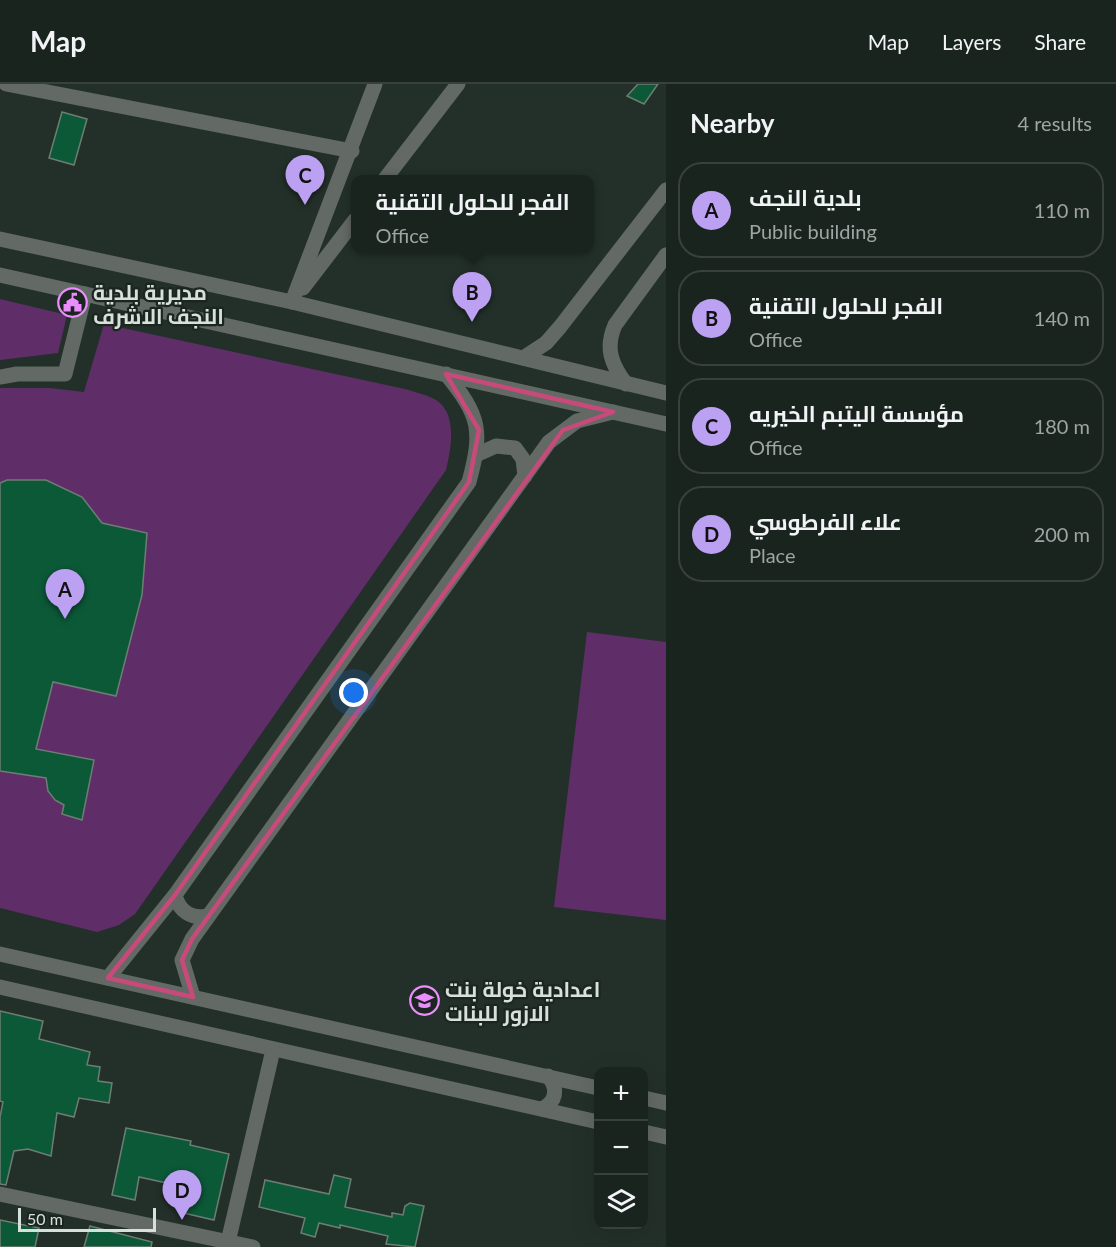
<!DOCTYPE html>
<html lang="en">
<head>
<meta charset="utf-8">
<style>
	:root { --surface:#1a241f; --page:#232c28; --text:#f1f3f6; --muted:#9fa4a4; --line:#38413d; --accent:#bca0f2 }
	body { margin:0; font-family:Lato,Cairo,sans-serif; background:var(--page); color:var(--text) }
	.controls { position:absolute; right:18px; bottom:18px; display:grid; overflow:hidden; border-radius:12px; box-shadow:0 6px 24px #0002 }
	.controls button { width:54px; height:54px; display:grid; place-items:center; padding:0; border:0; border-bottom:2px solid var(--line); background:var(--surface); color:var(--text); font:30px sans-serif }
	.scale { position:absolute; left:18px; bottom:15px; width:138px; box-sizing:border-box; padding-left:6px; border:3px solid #d7e0da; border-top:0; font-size:16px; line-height:21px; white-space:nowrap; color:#d7e0da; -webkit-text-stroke:4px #1a261f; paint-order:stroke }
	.you { position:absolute; left:354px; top:609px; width:21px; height:21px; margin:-15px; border:4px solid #fff; border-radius:50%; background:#1a73e8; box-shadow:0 0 0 9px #1a73e833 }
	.badge { display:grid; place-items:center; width:39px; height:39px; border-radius:50%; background:var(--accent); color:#111; font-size:20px; font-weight:700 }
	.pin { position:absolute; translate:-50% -50px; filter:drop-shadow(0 2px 3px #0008) }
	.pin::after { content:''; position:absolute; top:32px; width:21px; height:18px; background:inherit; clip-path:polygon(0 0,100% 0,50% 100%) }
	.popup { position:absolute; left:351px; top:91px; width:243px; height:78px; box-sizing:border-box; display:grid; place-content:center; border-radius:12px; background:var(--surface); filter:drop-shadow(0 2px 4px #0005); font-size:20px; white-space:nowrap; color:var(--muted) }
	.popup b { font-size:22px; color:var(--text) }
	.popup::after { content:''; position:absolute; left:50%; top:100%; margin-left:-12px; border:12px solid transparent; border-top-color:var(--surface) }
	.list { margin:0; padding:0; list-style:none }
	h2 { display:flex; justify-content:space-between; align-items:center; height:78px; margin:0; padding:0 24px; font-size:26px }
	h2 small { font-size:20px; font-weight:400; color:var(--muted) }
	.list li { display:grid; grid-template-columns:39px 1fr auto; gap:18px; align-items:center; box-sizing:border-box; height:96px; margin:0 12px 12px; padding:0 12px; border:2px solid var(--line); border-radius:24px }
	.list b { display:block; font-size:22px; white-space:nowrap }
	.list p { margin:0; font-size:20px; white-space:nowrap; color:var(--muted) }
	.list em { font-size:20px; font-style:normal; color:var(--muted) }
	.icon { flex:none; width:33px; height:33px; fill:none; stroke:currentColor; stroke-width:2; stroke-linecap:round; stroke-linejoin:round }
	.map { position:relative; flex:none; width:666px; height:1163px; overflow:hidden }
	header { display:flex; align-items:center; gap:36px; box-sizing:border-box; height:84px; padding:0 30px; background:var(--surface); border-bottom:2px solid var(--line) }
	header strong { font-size:28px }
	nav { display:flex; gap:33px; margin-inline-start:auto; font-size:21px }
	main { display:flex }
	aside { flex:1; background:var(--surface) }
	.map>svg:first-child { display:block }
	.green { fill:#5f2e68 }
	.building { fill:#0c5938; stroke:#6e7d74; stroke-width:1.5 }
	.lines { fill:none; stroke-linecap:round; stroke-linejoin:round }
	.minor { stroke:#636965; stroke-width:15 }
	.marked { fill:none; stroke:#c74a7b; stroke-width:4.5; stroke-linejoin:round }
	.labels { text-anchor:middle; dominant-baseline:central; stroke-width:4.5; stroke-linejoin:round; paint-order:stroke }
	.poi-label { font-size:21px; font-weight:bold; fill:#d7e0da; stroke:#1a261f; text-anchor:start }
</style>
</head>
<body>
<header>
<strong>Map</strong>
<nav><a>Map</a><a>Layers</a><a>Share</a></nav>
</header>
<main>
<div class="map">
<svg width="666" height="1163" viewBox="0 0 666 1163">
	<rect width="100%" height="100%" fill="#233029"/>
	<!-- green -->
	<g class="green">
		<path d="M 0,215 L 67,231 L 58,269 L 0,276 Z"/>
		<path d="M 104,240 L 405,305 C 414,308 424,310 432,314 C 459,326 451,365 446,386 L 135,830 L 119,841 L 97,848 L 0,824 L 0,304 L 50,304 L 84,308 Z"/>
		<path d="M 587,548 L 666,558 L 666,836 L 554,823 Z"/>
	</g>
	<!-- building -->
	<g class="building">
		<path d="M 638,0 L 658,0 L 644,20 L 627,12 Z"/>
		<path d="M 62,28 L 87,35 L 74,81 L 49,74 Z"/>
		<path d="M 7,396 L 46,396 L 82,413 L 102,439 L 147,449 L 142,511 L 116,612 L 53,598 L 36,665 L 94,676 L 82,736 L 62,730 L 64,721 L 55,716 L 48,707 L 46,694 L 0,687 L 0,399 Z"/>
		<path d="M 0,927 L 43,937 L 39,955 L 90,968 L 87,981 L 100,983 L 98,997 L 112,999 L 109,1019 L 79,1014 L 74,1033 L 57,1029 L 51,1072 L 28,1065 L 14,1067 L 6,1101 L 0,1100 L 0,1033 L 3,1018 L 0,1017 Z"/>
		<path d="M 126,1044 L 191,1057 L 190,1061 L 229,1070 L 214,1136 L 179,1128 L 185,1103 L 139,1093 L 135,1116 L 112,1111 Z"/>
		<path d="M 334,1091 L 351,1095 L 345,1123 L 392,1133 L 392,1129 L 403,1131 L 405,1122 L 410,1119 L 424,1122 L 415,1163 L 386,1160 L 388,1152 L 340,1141 L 340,1144 L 319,1139 L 315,1153 L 301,1149 L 305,1134 L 259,1123 L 265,1096 L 329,1110 Z"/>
		<path d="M 0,1136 L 39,1144 L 35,1163 L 0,1163 Z"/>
		<path d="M 90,1142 L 152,1158 L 151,1163 L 84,1163 Z"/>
	</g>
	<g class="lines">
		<!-- minor -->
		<g class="minor">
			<path d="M 6,0 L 352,67"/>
			<path d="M 385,95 L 458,0"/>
			<path d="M 0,155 L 292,218 L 666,309"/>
			<path d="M 0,191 L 666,340"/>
			<path d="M 303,204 L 355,136"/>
			<path d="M 292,218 L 375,0"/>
			<path d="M 523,274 L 546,259 L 560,243 L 666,106"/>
			<path d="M 0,293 L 17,290 L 65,290 L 85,210"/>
			<path d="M 626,300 C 611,280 605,264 615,241 L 666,171"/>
			<path d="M 476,371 L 496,362 L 515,364 L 523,375 L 525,392"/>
			<path d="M 175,811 C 179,827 191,835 208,832"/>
			<path d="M 0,870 L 598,1004"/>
			<path d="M 108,894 L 175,811 L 469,398 C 483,346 480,332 446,290"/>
			<path d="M 0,903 L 598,1038"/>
			<path d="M 193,913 L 182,876 L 192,855 L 549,358 L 577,337 L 613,328"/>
			<path d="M 644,1014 L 666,1019"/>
			<path d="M 542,1025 C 556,1018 559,1005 548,992"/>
			<path d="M 644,1048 L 666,1053"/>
			<path d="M 0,1110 L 253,1163"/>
			<path d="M 228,1158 L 273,966"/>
		</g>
	</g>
	<!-- marked area -->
	<path class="marked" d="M 446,290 L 613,328 L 563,346 L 192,855 L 182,876 L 193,913 L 108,894 L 175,811 L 469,398 L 479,346 Z"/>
	<!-- icons -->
	<defs>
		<symbol id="civic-ring" viewBox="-11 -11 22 22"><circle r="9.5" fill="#1a261f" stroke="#eb8dfc" stroke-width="1.5"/><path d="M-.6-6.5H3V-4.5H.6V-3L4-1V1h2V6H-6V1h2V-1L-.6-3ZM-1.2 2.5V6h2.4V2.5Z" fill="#eb8dfc"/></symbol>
		<symbol id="school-ring" viewBox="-11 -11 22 22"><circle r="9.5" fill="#1a261f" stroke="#eb8dfc" stroke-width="1.5"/><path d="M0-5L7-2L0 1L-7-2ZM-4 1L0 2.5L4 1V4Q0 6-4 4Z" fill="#eb8dfc"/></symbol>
	</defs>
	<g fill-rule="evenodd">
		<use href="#civic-ring" x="56" y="202" width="33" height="33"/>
		<use href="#school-ring" x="408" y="900" width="33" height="33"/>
	</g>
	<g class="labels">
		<!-- poi labels -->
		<g class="poi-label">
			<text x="93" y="207">مديرية بلدية<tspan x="93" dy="24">النجف الاشرف</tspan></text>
			<text x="445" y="904">اعدادية خولة بنت<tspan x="445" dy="24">الازور للبنات</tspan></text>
		</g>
	</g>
</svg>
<div class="controls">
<button>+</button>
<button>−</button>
<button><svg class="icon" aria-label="layers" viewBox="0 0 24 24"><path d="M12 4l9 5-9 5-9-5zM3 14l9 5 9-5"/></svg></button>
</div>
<div class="scale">50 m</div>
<div class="you"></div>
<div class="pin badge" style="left:65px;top:535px">A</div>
<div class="pin badge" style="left:472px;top:238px">B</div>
<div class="popup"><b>الفجر للحلول التقنية</b>Office</div>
<div class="pin badge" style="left:305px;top:121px">C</div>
<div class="pin badge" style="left:182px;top:1136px">D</div>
</div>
<aside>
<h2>Nearby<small>4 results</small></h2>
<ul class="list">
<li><span class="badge">A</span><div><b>بلدية النجف</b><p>Public building</p></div><em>110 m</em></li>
<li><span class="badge">B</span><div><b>الفجر للحلول التقنية</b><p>Office</p></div><em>140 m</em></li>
<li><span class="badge">C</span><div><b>مؤسسة اليتبم الخيريه</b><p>Office</p></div><em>180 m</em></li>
<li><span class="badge">D</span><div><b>علاء الفرطوسي</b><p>Place</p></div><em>200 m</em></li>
</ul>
</aside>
</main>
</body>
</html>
